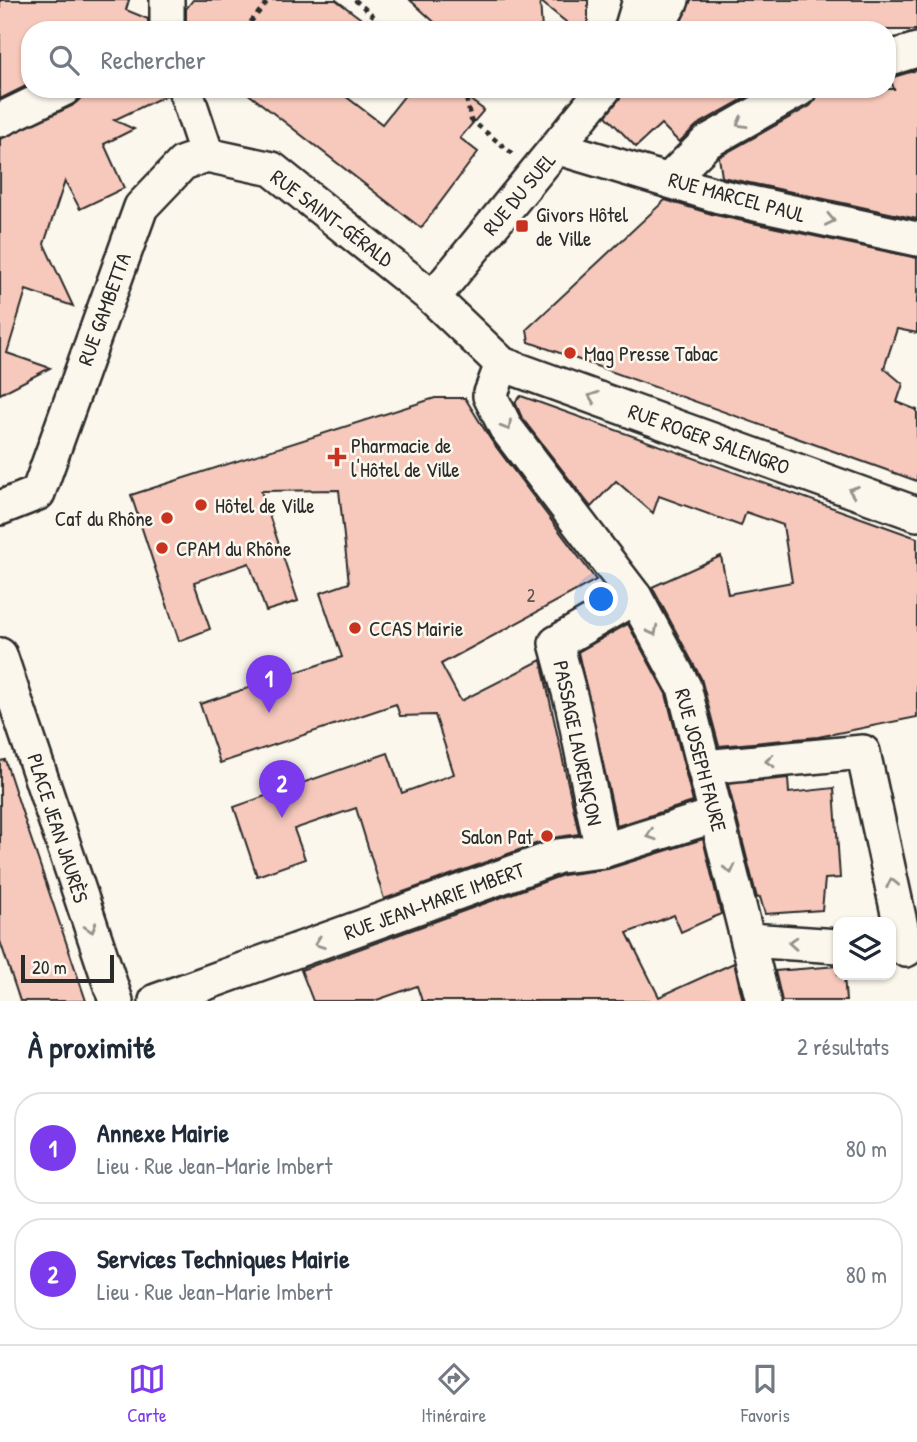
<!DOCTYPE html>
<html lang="fr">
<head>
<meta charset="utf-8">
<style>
	:root { --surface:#fff; --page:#f6f6f7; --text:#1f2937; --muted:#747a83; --line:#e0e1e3; --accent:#7c3aed }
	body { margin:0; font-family:"Patrick Hand",sans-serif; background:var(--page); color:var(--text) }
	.controls { position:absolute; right:21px; bottom:21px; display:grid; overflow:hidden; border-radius:14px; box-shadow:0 2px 5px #0004 }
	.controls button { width:63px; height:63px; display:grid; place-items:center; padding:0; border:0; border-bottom:2px solid var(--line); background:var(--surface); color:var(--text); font:35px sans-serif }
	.scale { position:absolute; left:21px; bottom:18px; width:93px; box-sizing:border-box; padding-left:7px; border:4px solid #2b2b2b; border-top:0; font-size:19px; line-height:24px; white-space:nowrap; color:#2b2b2b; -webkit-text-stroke:5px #fbf7ec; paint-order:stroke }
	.you { position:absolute; left:602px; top:600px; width:24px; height:24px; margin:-18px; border:5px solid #fff; border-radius:50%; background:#1a73e8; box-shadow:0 0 0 10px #1a73e833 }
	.badge { display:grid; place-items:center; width:46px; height:46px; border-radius:50%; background:var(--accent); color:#fff; font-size:23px; font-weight:700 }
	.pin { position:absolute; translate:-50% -58px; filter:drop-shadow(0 2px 4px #0008) }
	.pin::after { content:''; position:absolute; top:37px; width:24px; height:21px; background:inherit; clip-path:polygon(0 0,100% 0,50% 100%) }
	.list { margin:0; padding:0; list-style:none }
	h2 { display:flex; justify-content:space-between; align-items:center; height:91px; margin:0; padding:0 28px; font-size:30px }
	h2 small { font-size:23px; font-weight:400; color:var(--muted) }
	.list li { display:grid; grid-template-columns:46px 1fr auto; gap:21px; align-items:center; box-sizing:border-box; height:112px; margin:0 14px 14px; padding:0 14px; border:2px solid var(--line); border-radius:28px }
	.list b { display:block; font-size:26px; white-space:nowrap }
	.list p { margin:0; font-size:23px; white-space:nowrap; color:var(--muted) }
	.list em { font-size:23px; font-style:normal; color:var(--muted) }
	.icon { flex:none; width:38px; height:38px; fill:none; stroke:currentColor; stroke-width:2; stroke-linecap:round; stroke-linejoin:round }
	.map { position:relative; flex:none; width:917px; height:1001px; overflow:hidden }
	.search { position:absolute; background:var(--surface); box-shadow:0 2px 5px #0004; left:21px; right:21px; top:21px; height:77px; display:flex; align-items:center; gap:18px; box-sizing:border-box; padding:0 24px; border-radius:28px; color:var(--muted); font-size:26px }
	.sheet { height:343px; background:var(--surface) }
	nav { display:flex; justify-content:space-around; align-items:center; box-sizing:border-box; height:98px; border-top:2px solid var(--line); background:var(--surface); font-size:19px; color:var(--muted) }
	nav a { display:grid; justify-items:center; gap:4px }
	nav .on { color:var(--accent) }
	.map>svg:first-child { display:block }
	.building { fill:#f7c9bc; stroke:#2b2b2b; stroke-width:2 }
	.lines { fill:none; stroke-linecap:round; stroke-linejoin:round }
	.minor-casing { stroke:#2b2b2b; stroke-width:38 }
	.path { stroke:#2b2b2b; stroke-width:4.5; stroke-dasharray:5 5; stroke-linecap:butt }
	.minor { stroke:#fbf7ec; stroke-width:33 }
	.oneway { stroke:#93918c }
	.poi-dot { fill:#c8321e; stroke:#fbf7ec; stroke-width:2.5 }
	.labels { text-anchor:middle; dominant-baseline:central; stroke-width:5; stroke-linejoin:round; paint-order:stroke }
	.number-label { font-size:18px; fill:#5e524f }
	.street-label { font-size:21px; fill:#2b2b2b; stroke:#fbf7ec }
	.poi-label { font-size:21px; fill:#2b2b2b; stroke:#fbf7ec; text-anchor:start }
</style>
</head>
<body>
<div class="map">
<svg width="917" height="1001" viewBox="0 0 917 1001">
	<rect width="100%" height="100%" fill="#fbf7ec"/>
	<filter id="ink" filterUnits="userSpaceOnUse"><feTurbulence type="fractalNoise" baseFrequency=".0143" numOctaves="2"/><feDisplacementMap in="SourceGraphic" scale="14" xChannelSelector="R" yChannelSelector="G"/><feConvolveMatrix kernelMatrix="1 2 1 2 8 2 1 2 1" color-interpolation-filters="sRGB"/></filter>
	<g filter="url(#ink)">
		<!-- building -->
		<g class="building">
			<path d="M 0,0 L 129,0 L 126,10 L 148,19 L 148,30 L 30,30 L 30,84 L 0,99 Z"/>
			<path d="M 193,0 L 336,0 L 376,30 L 186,30 L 186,9 Z"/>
			<path d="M 410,0 L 588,0 L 588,30 L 576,30 L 540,1 L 542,30 L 443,30 Z"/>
			<path d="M 691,0 L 917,0 L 917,30 L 677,30 Z"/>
			<path d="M 917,70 L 917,219 L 722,177 L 719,157 L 810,106 L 816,99 L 819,89 L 894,89 L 890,78 Z"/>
			<path d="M 83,89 L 166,89 L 167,95 L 114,120 L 134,129 L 104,144 L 124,188 L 80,209 L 65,181 L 44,244 L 73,306 L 26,290 L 7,353 L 50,368 L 0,394 L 0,139 L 72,106 L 80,99 Z"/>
			<path d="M 242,89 L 336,89 L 382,124 L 410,89 L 455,89 L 484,110 L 460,138 L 478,152 L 421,228 Z"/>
			<path d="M 627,89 L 761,89 L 697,125 L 679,142 L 661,124 L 636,147 L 606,116 Z"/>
			<path d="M 665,200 L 715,215 L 917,258 L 917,333 L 897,329 L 884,368 L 903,384 L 897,402 L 917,410 L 917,481 L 529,342 L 527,329 Z"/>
			<path d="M 521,396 L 917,538 L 917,717 L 818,737 L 719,746 L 701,678 L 652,587 L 721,556 L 728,594 L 792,582 L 783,525 L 746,512 L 741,526 L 659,496 L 653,513 L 616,481 L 591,507 L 522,418 L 515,402 Z"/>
			<path d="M 435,398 L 465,398 L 491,440 L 596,580 L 441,664 L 461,701 L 541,660 L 579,834 L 552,838 L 384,899 L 356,808 L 294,829 L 305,859 L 257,876 L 234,807 L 388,753 L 402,793 L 454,774 L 435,715 L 400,716 L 396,704 L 220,763 L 200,704 L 342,657 L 320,593 L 349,583 L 339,490 L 261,491 L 298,601 L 266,611 L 249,563 L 194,582 L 210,629 L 179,641 L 131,495 Z"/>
			<path d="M 628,624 L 666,694 L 693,802 L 617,826 L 578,652 Z"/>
			<path d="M 5,760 L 24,818 L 86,1001 L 20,1001 L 0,941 L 0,761 Z"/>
			<path d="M 788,778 L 789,793 L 834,788 L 840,878 L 825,879 L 822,910 L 765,914 L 760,897 L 757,898 L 728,784 Z"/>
			<path d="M 703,839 L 721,914 L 681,932 L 674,915 L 627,933 L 659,997 L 734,963 L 743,1001 L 422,1001 L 417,986 L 374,1001 L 313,1001 L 301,970 L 563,875 L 608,869 Z"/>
			<path d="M 838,966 L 838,975 L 844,975 L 846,1001 L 782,1001 L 775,971 Z"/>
		</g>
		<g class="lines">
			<defs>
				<g id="minor">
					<path d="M 167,0 L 167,30"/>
					<path d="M 631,30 L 640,0"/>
					<path d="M 655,30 L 672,0"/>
					<path d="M 887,59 L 917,50"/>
					<path d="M 185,89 L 207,155"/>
					<path d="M 0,120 L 64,89"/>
					<path d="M 559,148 L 719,196 L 917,239"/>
					<path d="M 670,179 L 707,142 L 800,89"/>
					<path d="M 433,298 L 604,89"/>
					<path d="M 502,364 L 490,396 L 506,428 L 635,597 L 684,687 L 763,1001"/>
					<path d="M 0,508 L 38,493 L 141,207 L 183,163 L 207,155 L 272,169 L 433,298 L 502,364 L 917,514"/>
					<path d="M 0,655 L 116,1001"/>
					<path d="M 704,767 L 863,752 L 906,950"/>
					<path d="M 602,851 L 573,707 L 556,643 L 635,597"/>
					<path d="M 748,940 L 838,946"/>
					<path d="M 156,1001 L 559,856 L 602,851 L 716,815"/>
				</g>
			</defs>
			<!-- minor casing -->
			<use href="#minor" class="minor-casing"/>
			<!-- path -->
			<g class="path">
				<path d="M 355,0 L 377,19 L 379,30"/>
				<path d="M 244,30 L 269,0"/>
				<path d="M 464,89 L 471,120 L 513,154"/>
			</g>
			<!-- minor -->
			<use href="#minor" class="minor"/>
		</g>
		<!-- one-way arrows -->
		<defs><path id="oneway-chevron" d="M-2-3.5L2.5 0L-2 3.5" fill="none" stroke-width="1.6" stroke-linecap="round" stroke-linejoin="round" transform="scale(1.75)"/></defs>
		<g class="oneway">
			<use href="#oneway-chevron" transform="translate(741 123) rotate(151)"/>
			<use href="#oneway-chevron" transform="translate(830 220) rotate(12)"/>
			<use href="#oneway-chevron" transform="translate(593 397) rotate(-160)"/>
			<use href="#oneway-chevron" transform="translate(507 426) rotate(59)"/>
			<use href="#oneway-chevron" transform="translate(853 491) rotate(-160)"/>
			<use href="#oneway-chevron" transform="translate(653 631) rotate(62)"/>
			<use href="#oneway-chevron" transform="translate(770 761) rotate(175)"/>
			<use href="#oneway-chevron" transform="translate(651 835) rotate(162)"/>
			<use href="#oneway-chevron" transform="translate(730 869) rotate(76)"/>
			<use href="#oneway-chevron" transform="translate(892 883) rotate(-102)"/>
			<use href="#oneway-chevron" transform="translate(91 928) rotate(72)"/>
			<use href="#oneway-chevron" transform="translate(319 943) rotate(160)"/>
			<use href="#oneway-chevron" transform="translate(793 943) rotate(-176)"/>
		</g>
	</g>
	<!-- markers -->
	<g class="poi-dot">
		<rect x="515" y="219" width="14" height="14" rx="3.5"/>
		<circle cx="570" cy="353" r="7"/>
		<path d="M333.5 446.5h7v7h7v7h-7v7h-7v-7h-7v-7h7z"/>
		<circle cx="201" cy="505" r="7"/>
		<circle cx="167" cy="518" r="7"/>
		<circle cx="162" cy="548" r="7"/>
		<circle cx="355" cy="628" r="7"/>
		<circle cx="547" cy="836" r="7"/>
	</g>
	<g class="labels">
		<!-- number labels -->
		<g class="number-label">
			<text x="531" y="595">2</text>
		</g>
		<!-- street labels -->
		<g class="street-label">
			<text transform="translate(519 194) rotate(-50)">RUE DU SUEL</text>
			<text transform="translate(737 197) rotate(15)">RUE MARCEL PAUL</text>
			<text transform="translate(332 218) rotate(37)">RUE SAINT-GÉRALD</text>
			<text transform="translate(104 309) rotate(-70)">RUE GAMBETTA</text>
			<text transform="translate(709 439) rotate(20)">RUE ROGER SALENGRO</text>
			<text transform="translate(578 743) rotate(78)">PASSAGE LAURENÇON</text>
			<text transform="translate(701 760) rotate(75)">RUE JOSEPH FAURE</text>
			<text transform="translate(58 828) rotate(72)">PLACE JEAN JAURÈS</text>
			<text transform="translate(434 901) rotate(-20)">RUE JEAN-MARIE IMBERT</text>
		</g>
		<!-- poi labels -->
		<g class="poi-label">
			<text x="536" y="214">Givors Hôtel<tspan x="536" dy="24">de Ville</tspan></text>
			<text x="584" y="353">Mag Presse Tabac</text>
			<text x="351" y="445">Pharmacie de<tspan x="351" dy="24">l'Hôtel de Ville</tspan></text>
			<text x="215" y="505">Hôtel de Ville</text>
			<text x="153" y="518" text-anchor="end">Caf du Rhône</text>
			<text x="176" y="548">CPAM du Rhône</text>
			<text x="369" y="628">CCAS Mairie</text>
			<text x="533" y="836" text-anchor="end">Salon Pat</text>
		</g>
	</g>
</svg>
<div class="controls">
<button><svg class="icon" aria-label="layers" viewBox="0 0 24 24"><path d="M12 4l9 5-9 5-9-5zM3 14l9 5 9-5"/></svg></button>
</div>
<div class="scale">20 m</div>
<div class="you"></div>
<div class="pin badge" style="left:269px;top:713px">1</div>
<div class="pin badge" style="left:282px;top:818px">2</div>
<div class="search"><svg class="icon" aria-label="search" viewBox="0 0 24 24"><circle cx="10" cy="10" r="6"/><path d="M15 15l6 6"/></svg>Rechercher</div>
</div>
<section class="sheet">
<h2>À proximité<small>2 résultats</small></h2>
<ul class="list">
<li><span class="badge">1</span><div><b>Annexe Mairie</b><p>Lieu · Rue Jean-Marie Imbert</p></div><em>80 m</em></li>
<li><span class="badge">2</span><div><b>Services Techniques Mairie</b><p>Lieu · Rue Jean-Marie Imbert</p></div><em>80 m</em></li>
</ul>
</section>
<nav>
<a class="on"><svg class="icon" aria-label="map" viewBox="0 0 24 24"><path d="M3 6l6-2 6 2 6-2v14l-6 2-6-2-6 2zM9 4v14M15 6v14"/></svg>Carte</a>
<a><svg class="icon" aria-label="directions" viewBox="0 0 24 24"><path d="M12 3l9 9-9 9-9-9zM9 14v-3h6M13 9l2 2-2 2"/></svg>Itinéraire</a>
<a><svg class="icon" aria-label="saved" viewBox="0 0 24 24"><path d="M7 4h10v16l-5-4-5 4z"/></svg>Favoris</a>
</nav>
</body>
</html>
